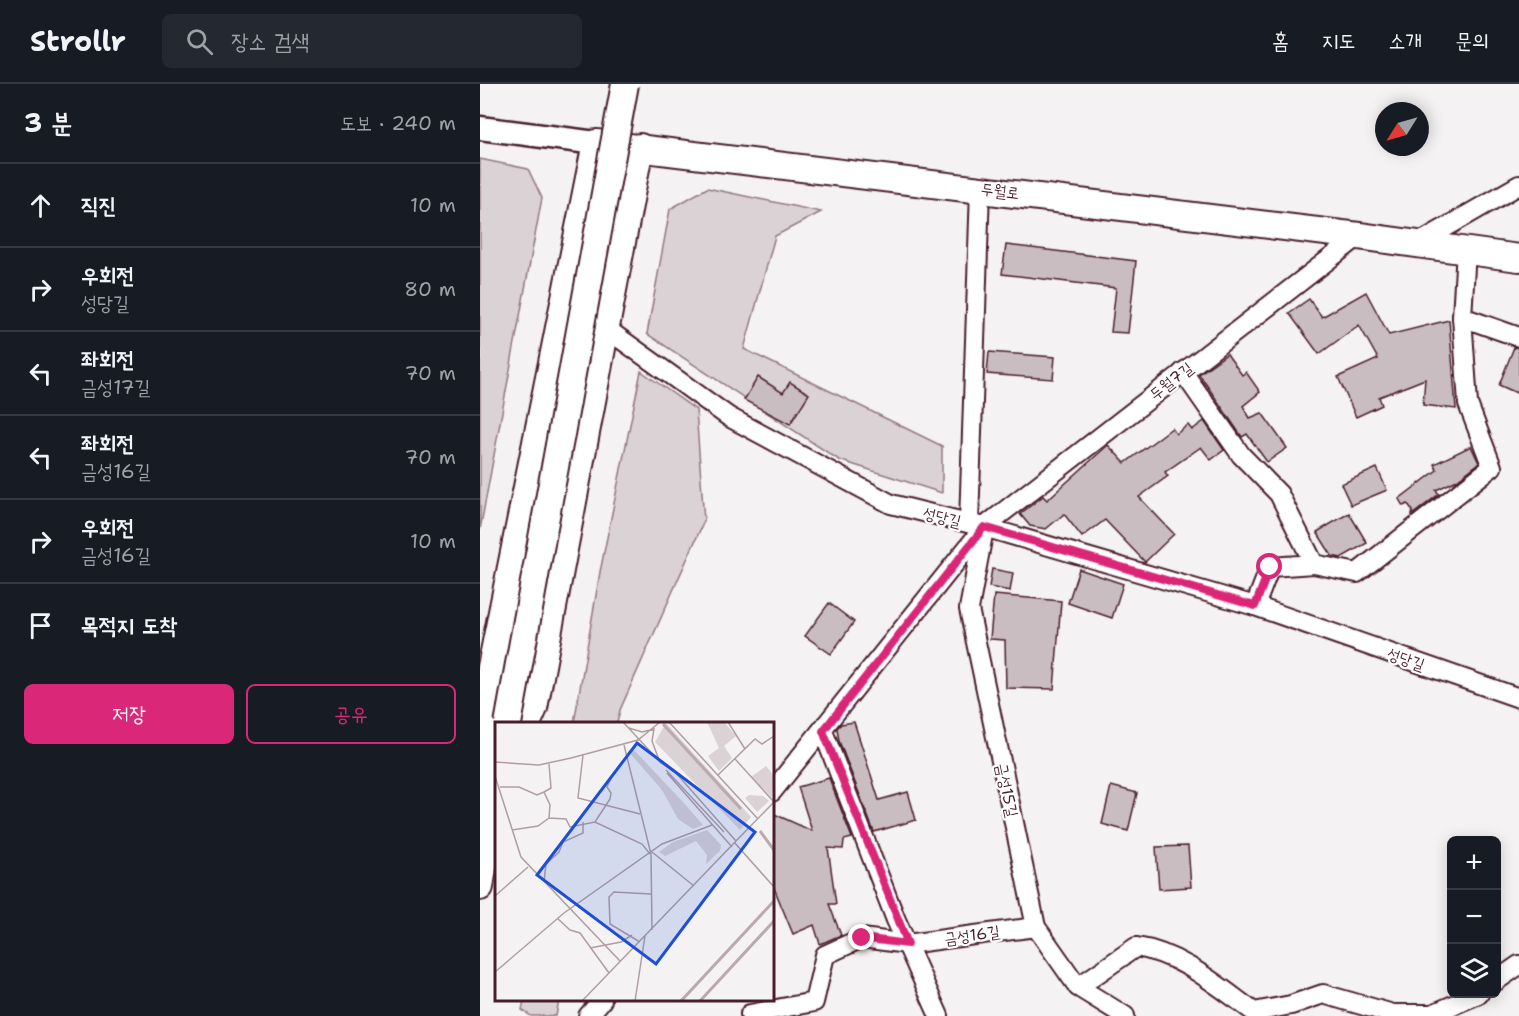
<!DOCTYPE html>
<html lang="ko">
<head>
<meta charset="utf-8">
<style>
	:root { --surface:#171b24; --page:#242831; --text:#f1f3f6; --muted:#9ea1a6; --line:#363941; --accent:#db2777 }
	body { margin:0; font-family:"Shantell Sans","Poor Story",sans-serif; background:var(--page); color:var(--text) }
	.controls { position:absolute; right:18px; bottom:18px; display:grid; overflow:hidden; border-radius:9px; box-shadow:0 3px 15px #0003 }
	.controls button { width:54px; height:54px; display:grid; place-items:center; padding:0; border:0; border-bottom:2px solid var(--line); background:var(--surface); color:var(--text); font:30px sans-serif }
	.compass { position:absolute; left:895px; top:18px; width:54px; height:54px; border-radius:50%; background:var(--surface); box-shadow:0 3px 15px #0003; rotate:233deg }
	.stop { position:absolute; width:18px; height:18px; margin:-14px; border:4px solid #db2777; border-radius:50%; background:#fff }
	.stop.end { background:#db2777; border-color:#fff; box-shadow:0 2px 6px #0008 }
	.list { margin:0; padding:0; list-style:none }
	h2 { display:flex; justify-content:space-between; align-items:center; height:78px; margin:0; padding:0 24px; font-size:26px }
	h2 small { font-size:20px; font-weight:400; color:var(--muted) }
	.list li { display:grid; grid-template-columns:39px 1fr auto; gap:18px; align-items:center; box-sizing:border-box; height:84px; padding:0 24px; border-top:2px solid var(--line) }
	.list b { display:block; font-size:22px; white-space:nowrap }
	.list p { margin:0; font-size:20px; white-space:nowrap; color:var(--muted) }
	.list em { font-size:20px; font-style:normal; color:var(--muted) }
	.actions { display:flex; gap:12px; padding:18px 24px }
	.actions a { flex:1; padding:14px 0; border:2px solid var(--accent); border-radius:9px; text-align:center; font-size:21px; color:var(--accent) }
	.actions .main { background:var(--accent); color:#fff }
	.icon { flex:none; width:33px; height:33px; fill:none; stroke:currentColor; stroke-width:2; stroke-linecap:round; stroke-linejoin:round }
	.map { position:relative; flex:none; width:1039px; height:932px; overflow:hidden }
	header { display:flex; align-items:center; gap:36px; box-sizing:border-box; height:84px; padding:0 30px; background:var(--surface); border-bottom:2px solid var(--line) }
	header strong { font-size:28px }
	nav { display:flex; gap:33px; margin-inline-start:auto; font-size:21px }
	.search { width:420px; height:54px; background:var(--page); display:flex; align-items:center; gap:15px; box-sizing:border-box; padding:0 21px; border-radius:9px; color:var(--muted); font-size:22px }
	main { display:flex }
	aside { flex:1; background:var(--surface) }
	.map>svg:first-child { display:block }
	.green { fill:#dbd2d5; stroke:#927880; stroke-width:1.5 }
	.building { fill:#cabdc1; stroke:#4a1f2b; stroke-width:1.5 }
	.lines { fill:none; stroke-linecap:round; stroke-linejoin:round }
	.minor-casing { stroke:#4a1f2b; stroke-width:22 }
	.tertiary-casing { stroke:#4a1f2b; stroke-width:27 }
	.secondary-casing { stroke:#4a1f2b; stroke-width:30 }
	.minor { stroke:#fff; stroke-width:18 }
	.tertiary { stroke:#fff; stroke-width:22 }
	.secondary { stroke:#fff; stroke-width:26 }
	.secondary-bridge-casing { stroke:#4a1f2b; stroke-width:30; stroke-linecap:butt }
	.secondary-bridge { stroke:#fff; stroke-width:26 }
	.route { stroke:#db2777; stroke-width:8 }
	.labels { text-anchor:middle; dominant-baseline:central; stroke-width:4.5; stroke-linejoin:round; paint-order:stroke }
	.street-label { font-size:16px; fill:#4a1f2b; stroke:#fff }
	.inset-river { fill:none; stroke:#baa9ae; stroke-width:3 }
	.inset-road { fill:none; stroke:#b09ea2; stroke-width:1.5 }
	.view { fill:#1d4ed8; fill-opacity:0.15; stroke:#1d4ed8; stroke-width:3 }
	.inset-edge { fill:none; stroke:#4a1f2b; stroke-width:3 }
</style>
</head>
<body>
<header>
<strong>Strollr</strong>
<div class="search"><svg class="icon" aria-label="search" viewBox="0 0 24 24"><circle cx="10" cy="10" r="6"/><path d="M15 15l6 6"/></svg>장소 검색</div>
<nav><a>홈</a><a>지도</a><a>소개</a><a>문의</a></nav>
</header>
<main>
<aside>
<h2>3 분<small>도보 · 240 m</small></h2>
<ul class="list">
<li><svg class="icon" aria-label="ahead" viewBox="0 0 24 24"><path d="M12 20V5M6 11l6-6 6 6"/></svg><div><b>직진</b></div><em>10 m</em></li>
<li><svg class="icon" aria-label="right" viewBox="0 0 24 24"><path d="M7 20v-9h11M14 6l5 5-5 5"/></svg><div><b>우회전</b><p>성당길</p></div><em>80 m</em></li>
<li><svg class="icon" aria-label="left" viewBox="0 0 24 24"><path d="M17 20v-9H6M10 6l-5 5 5 5"/></svg><div><b>좌회전</b><p>금성17길</p></div><em>70 m</em></li>
<li><svg class="icon" aria-label="left" viewBox="0 0 24 24"><path d="M17 20v-9H6M10 6l-5 5 5 5"/></svg><div><b>좌회전</b><p>금성16길</p></div><em>70 m</em></li>
<li><svg class="icon" aria-label="right" viewBox="0 0 24 24"><path d="M7 20v-9h11M14 6l5 5-5 5"/></svg><div><b>우회전</b><p>금성16길</p></div><em>10 m</em></li>
<li><svg class="icon" aria-label="arrive" viewBox="0 0 24 24"><path d="M6 21V4h12l-3 4 3 4H6"/></svg><div><b>목적지 도착</b></div></li>
</ul>
<div class="actions"><a class="main">저장</a><a>공유</a></div>
</aside>
<div class="map">
<svg width="1039" height="932" viewBox="0 0 1039 932">
	<rect width="100%" height="100%" fill="#f4f2f2"/>
	<filter id="ink" filterUnits="userSpaceOnUse"><feTurbulence type="fractalNoise" baseFrequency=".0167" numOctaves="2"/><feDisplacementMap in="SourceGraphic" scale="12" xChannelSelector="R" yChannelSelector="G"/><feConvolveMatrix kernelMatrix="1 2 1 2 8 2 1 2 1" color-interpolation-filters="sRGB"/></filter>
	<g filter="url(#ink)">
		<!-- green -->
		<g class="green">
			<path d="M 0,75 L 48,85 L 62,114 L 0,446 Z"/>
			<path d="M 227,104 L 341,128 L 295,152 L 264,265 L 462,362 L 462,409 L 359,376 L 167,250 L 190,125 Z"/>
			<path d="M 161,287 L 216,326 L 224,437 L 140,626 L 137,639 L 94,639 L 120,488 Z"/>
			<path d="M 44,916 L 79,916 L 76,932 L 51,932 L 42,926 Z"/>
		</g>
		<!-- building -->
		<g class="building">
			<path d="M 526,161 L 656,177 L 648,249 L 631,248 L 636,204 L 522,190 Z"/>
			<path d="M 886,208 L 909,251 L 969,236 L 976,325 L 943,321 L 945,295 L 899,313 L 902,321 L 876,333 L 858,293 L 898,275 L 879,241 L 839,270 L 809,229 L 829,215 L 842,233 Z"/>
			<path d="M 1034,263 L 1039,264 L 1039,310 L 1019,301 Z"/>
			<path d="M 509,268 L 575,273 L 573,295 L 507,290 Z"/>
			<path d="M 747,270 L 762,291 L 766,288 L 780,308 L 763,322 L 770,334 L 782,329 L 807,364 L 787,378 L 767,350 L 762,353 L 719,290 Z"/>
			<path d="M 278,293 L 303,309 L 310,298 L 329,310 L 310,340 L 264,316 Z"/>
			<path d="M 724,337 L 744,366 L 731,376 L 721,363 L 685,388 L 688,392 L 659,413 L 694,450 L 665,478 L 625,436 L 602,453 L 584,430 L 566,445 L 550,442 L 540,430 L 563,412 L 567,416 L 628,361 L 645,379 L 692,344 L 696,350 L 708,341 L 712,346 Z"/>
			<path d="M 991,362 L 999,379 L 977,396 L 956,406 L 959,410 L 932,431 L 933,427 L 928,420 L 923,422 L 919,415 L 957,386 L 954,380 Z"/>
			<path d="M 897,384 L 907,406 L 871,421 L 861,400 Z"/>
			<path d="M 869,429 L 887,459 L 861,474 L 852,472 L 837,448 Z"/>
			<path d="M 512,485 L 533,489 L 530,507 L 509,503 Z"/>
			<path d="M 599,485 L 643,500 L 632,534 L 588,519 Z"/>
			<path d="M 514,511 L 581,517 L 574,605 L 526,604 L 525,556 L 510,555 Z"/>
			<path d="M 349,519 L 374,538 L 351,570 L 325,552 Z"/>
			<path d="M 374,638 L 399,716 L 428,708 L 436,736 L 394,748 L 359,657 L 357,644 L 361,640 Z"/>
			<path d="M 349,694 L 372,754 L 364,756 L 363,765 L 348,764 L 356,820 L 349,820 L 361,851 L 340,860 L 334,841 L 313,850 L 292,799 L 292,729 L 332,747 L 318,703 Z"/>
			<path d="M 631,702 L 657,709 L 648,747 L 622,740 Z"/>
			<path d="M 708,762 L 711,803 L 679,805 L 676,763 Z"/>
		</g>
		<g class="lines">
			<defs>
				<g id="minor">
					<path d="M 937,160 L 1039,101"/>
					<path d="M 982,233 L 1039,253"/>
					<path d="M 124,243 L 249,333 L 411,420 L 504,443 L 775,522 L 1039,614"/>
					<path d="M 703,288 L 761,371 L 799,410 L 834,480 L 877,489 L 1012,383 L 988,320 L 982,233 L 986,166"/>
					<path d="M 489,439 L 500,105"/>
					<path d="M 504,445 L 489,525 L 556,843 L 598,903 L 645,932"/>
					<path d="M 775,522 L 790,483 L 834,480"/>
					<path d="M 343,647 L 416,836 L 459,932"/>
					<path d="M 292,708 L 504,443 L 879,152"/>
					<path d="M 1016,897 L 1039,881"/>
					<path d="M 598,903 L 656,863 C 700,869 739,903 774,928 L 811,921 L 843,910 L 913,930 L 952,930 L 999,910"/>
					<path d="M 270,930 L 334,918 L 345,871 L 382,854 L 427,860 L 556,843"/>
					<path d="M 108,932 L 122,916"/>
				</g>
				<path id="tertiary" d="M 0,44 L 116,59"/>
				<g id="secondary">
					<path d="M 47,640 L 54,624 L 160,63"/>
					<path d="M 10,737 L 3,623 L 116,59 L 879,152 L 1039,174"/>
					<path d="M 0,803 L 13,721"/>
				</g>
			</defs>
			<!-- minor casing -->
			<use href="#minor" class="minor-casing"/>
			<!-- tertiary casing -->
			<use href="#tertiary" class="tertiary-casing"/>
			<!-- secondary casing -->
			<use href="#secondary" class="secondary-casing"/>
			<!-- minor -->
			<use href="#minor" class="minor"/>
			<!-- tertiary -->
			<use href="#tertiary" class="tertiary"/>
			<!-- secondary -->
			<use href="#secondary" class="secondary"/>
			<defs>
				<path id="secondary-bridge" d="M 28,640 L 145,0"/>
			</defs>
			<!-- secondary-bridge casing -->
			<use href="#secondary-bridge" class="secondary-bridge-casing"/>
			<!-- secondary-bridge -->
			<use href="#secondary-bridge" class="secondary-bridge"/>
		</g>
	</g>
	<g class="lines" filter="url(#ink)">
		<!-- route -->
		<path class="route" d="M 382,854 L 428,860 L 343,647 L 504,443 L 775,522 L 790,483"/>
	</g>
	<g class="labels">
		<!-- street labels -->
		<g class="street-label">
			<text transform="translate(520 107) rotate(7)">두월로</text>
			<text transform="translate(691 297) rotate(-38)">두월7길</text>
			<text transform="translate(462 433) rotate(14)">성당길</text>
			<text transform="translate(926 575) rotate(19)">성당길</text>
			<text transform="translate(527 706) rotate(78)">금성15길</text>
			<text transform="translate(492 851) rotate(-8)">금성16길</text>
		</g>
	</g>
	<!-- overview -->
	<g transform="translate(15 638)">
		<rect width="279" height="279" fill="#f4f2f2"/>
		<path d="M 212,0 L 229,0 L 241,14 L 229,24 L 237,36 L 224,49 L 213,34 L 224,26 ZM 171,1 L 256,95 L 245,108 L 160,20 ZM 138,27 L 187,79 L 208,103 L 198,107 L 183,97 L 167,68 L 133,29 ZM 271,44 L 279,54 L 277,76 L 256,55 ZM 254,73 L 268,74 L 274,79 L 262,90 L 250,76 ZM 212,108 L 226,123 L 225,129 L 211,142 L 212,133 L 201,119 L 170,134 L 164,130 L 178,120 Z" fill="#dbd2d5"/>
		<path class="inset-river" d="M 168,2 L 246,87M 265,109 L 279,128M 186,279 L 279,179M 205,279 L 279,199"/>
		<path class="inset-road" d="M 128,0 L 166,41M 174,0 L 263,97M 233,0 L 250,27M 134,6 L 147,10 L 159,7 L 157,19 L 164,38M 129,23 L 156,132 L 157,208M 88,33 L 83,76 L 145,92M 240,37 L 279,80M 0,40 L 44,43 L 76,36 L 143,18 L 165,0M 171,48 L 229,110M 172,51 L 237,125M 223,53 L 260,17 L 267,22 L 279,14M 0,54 L 26,135 L 125,239M 5,65 L 24,65 L 42,73 L 49,70 L 56,66 L 54,42M 49,70 L 55,83 L 54,96 L 71,97 L 75,105 L 100,100 L 147,122 L 155,132M 100,100 L 115,77 L 116,71 L 112,65 L 116,56M 17,108 L 43,104 L 54,96M 241,119 L 279,80M 239,120 L 279,165M 157,130 L 199,164M 49,160 L 51,142 L 64,130 L 68,120 L 88,111 L 88,100M 0,174 L 33,145M 62,196 L 75,208 L 85,211 L 114,251M 145,220 L 115,202 L 114,175 L 119,170 L 156,172M 95,226 L 126,220 L 137,213M 0,250 L 69,191 L 167,122 L 217,103M 87,279 L 241,119 L 181,51 L 166,41M 140,279 L 150,214"/>
		<path class="view" d="M 142,21 L 260,110 L 161,242 L 42,153 Z"/>
		<rect width="279" height="279" class="inset-edge"/>
	</g>
</svg>
<div class="controls">
<button>+</button>
<button>−</button>
<button><svg class="icon" aria-label="layers" viewBox="0 0 24 24"><path d="M12 4l9 5-9 5-9-5zM3 14l9 5 9-5"/></svg></button>
</div>
<svg class="compass" viewBox="-18 -18 36 36"><path d="M0-13l5 13h-10z" fill="#e53935"/><path d="M0 13l5-13h-10z" fill="#9ea1a6"/></svg>
<div class="stop" style="left:790px;top:483px"></div>
<div class="stop end" style="left:382px;top:854px"></div>
</div>
</main>
</body>
</html>
